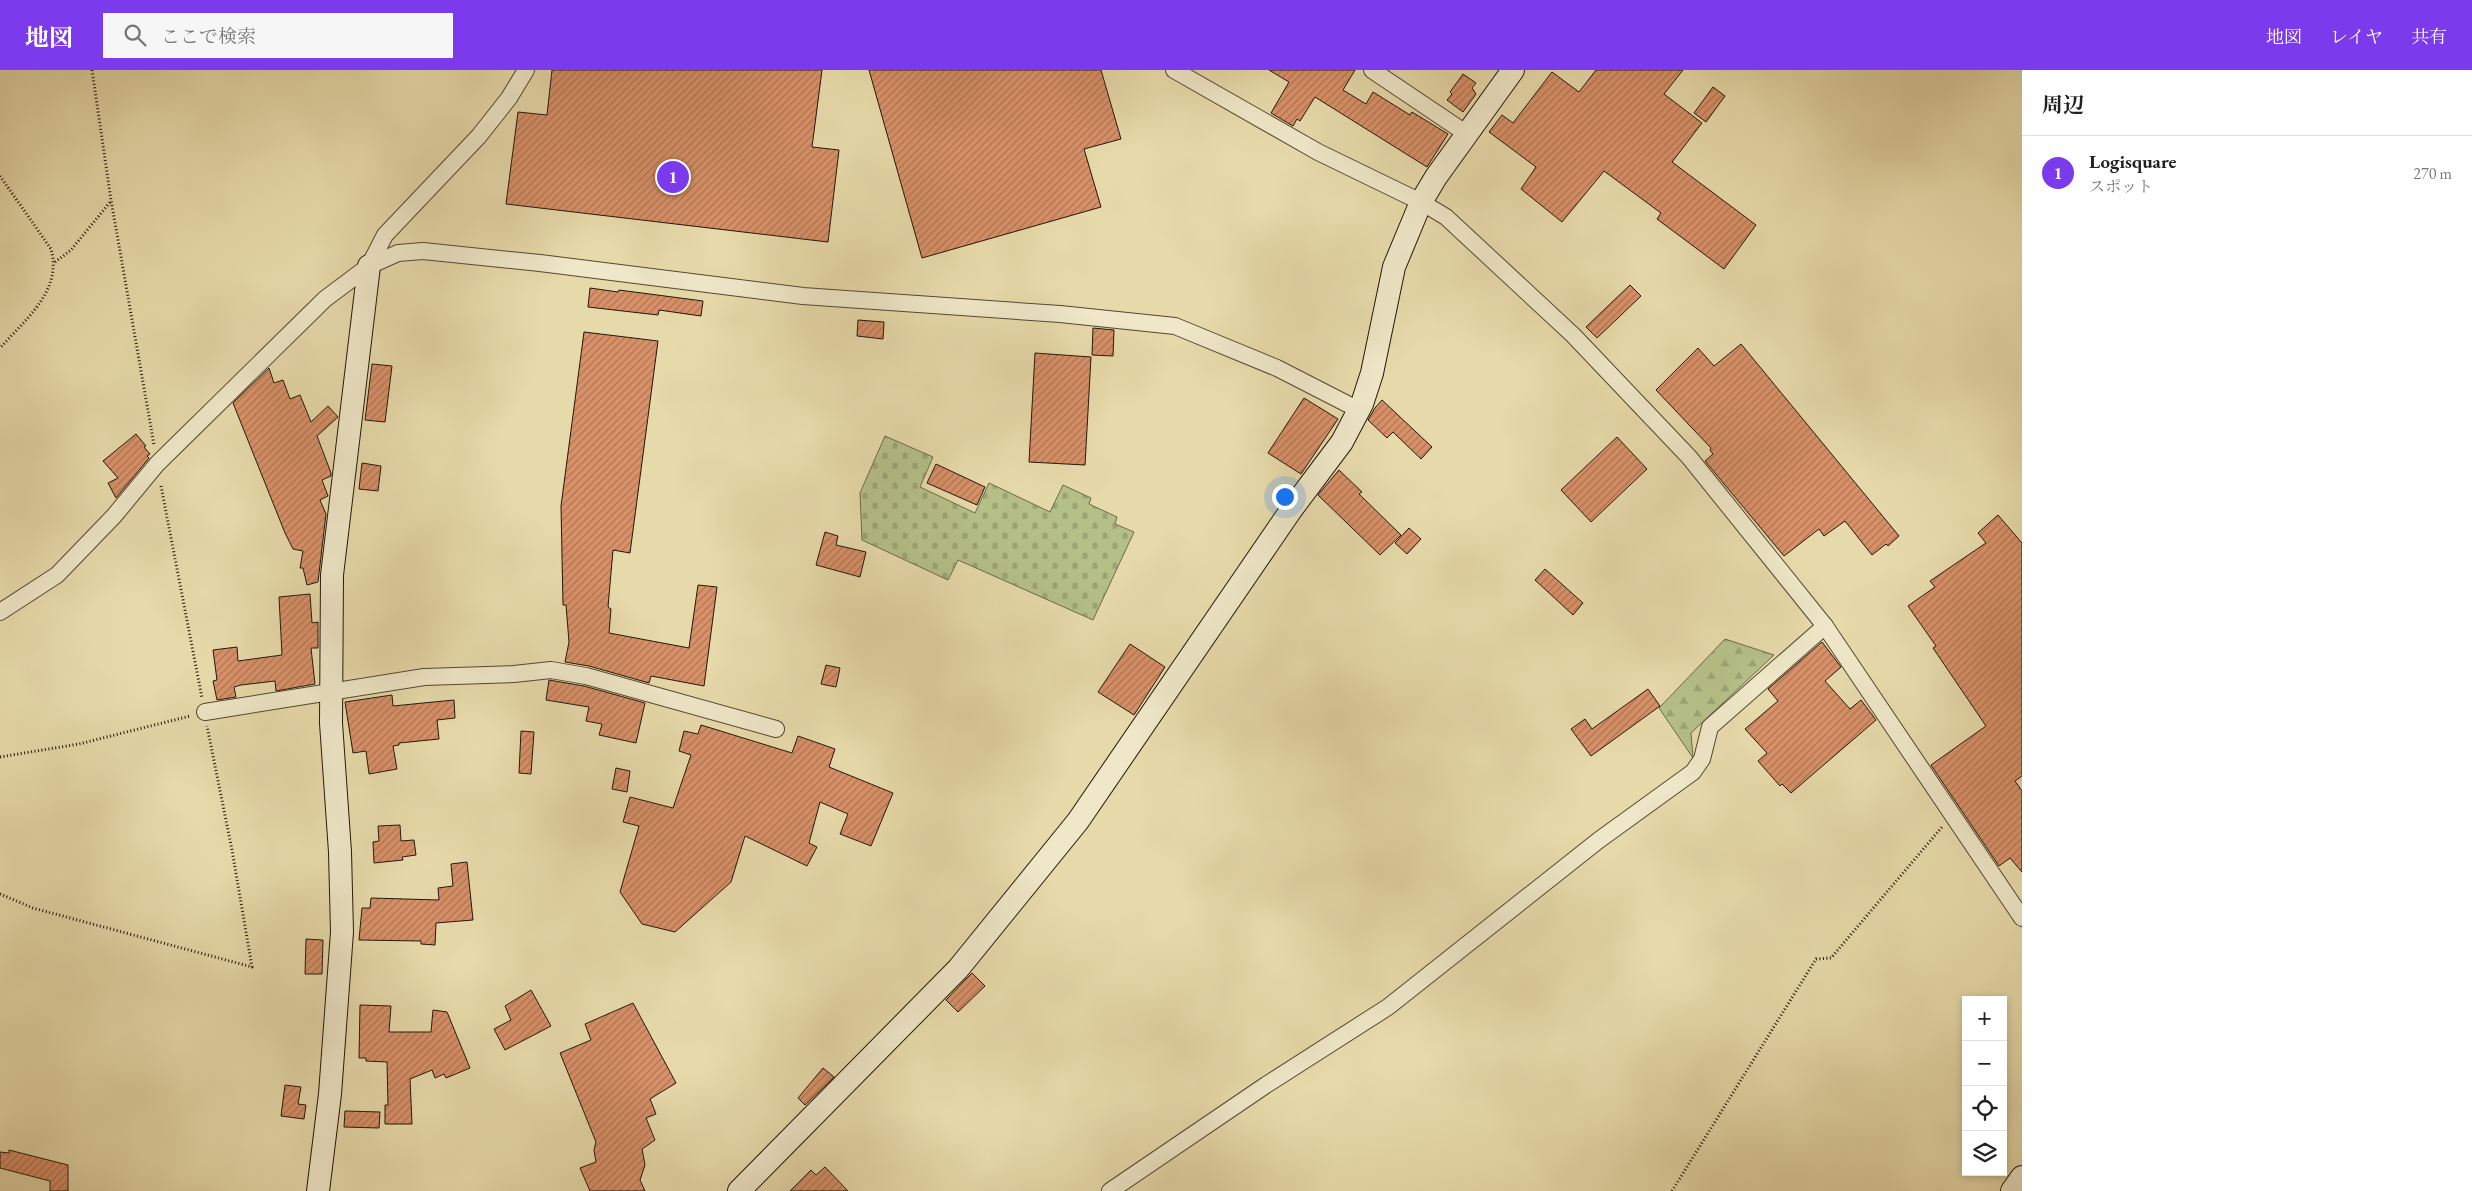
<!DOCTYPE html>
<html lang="ja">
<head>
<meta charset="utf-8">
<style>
	:root { --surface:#fff; --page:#f6f6f6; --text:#222; --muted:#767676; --line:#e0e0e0; --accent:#7c3aed }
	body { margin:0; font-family:"EB Garamond","Noto Serif JP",serif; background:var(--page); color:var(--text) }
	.controls { position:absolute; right:15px; bottom:15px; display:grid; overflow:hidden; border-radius:0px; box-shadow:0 2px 8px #0003 }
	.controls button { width:45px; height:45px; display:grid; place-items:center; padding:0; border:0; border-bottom:1px solid var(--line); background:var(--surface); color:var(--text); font:25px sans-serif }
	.you { position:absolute; left:1284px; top:426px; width:18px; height:18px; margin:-12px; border:4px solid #fff; border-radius:50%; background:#1a73e8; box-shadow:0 0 0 8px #1a73e833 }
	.badge { display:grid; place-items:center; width:32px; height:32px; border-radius:50%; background:var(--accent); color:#fff; font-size:16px; font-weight:700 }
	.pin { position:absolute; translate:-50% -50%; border:2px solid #fff; box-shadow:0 1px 5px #0006 }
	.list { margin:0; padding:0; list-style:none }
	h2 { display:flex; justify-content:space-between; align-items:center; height:65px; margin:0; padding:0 20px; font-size:21px }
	h2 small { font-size:16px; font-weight:400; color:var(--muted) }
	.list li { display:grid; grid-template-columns:32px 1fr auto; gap:15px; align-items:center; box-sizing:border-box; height:75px; padding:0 20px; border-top:1px solid var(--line) }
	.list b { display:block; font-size:19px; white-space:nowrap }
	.list p { margin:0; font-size:16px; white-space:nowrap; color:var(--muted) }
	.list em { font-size:16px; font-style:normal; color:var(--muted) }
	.icon { flex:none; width:28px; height:28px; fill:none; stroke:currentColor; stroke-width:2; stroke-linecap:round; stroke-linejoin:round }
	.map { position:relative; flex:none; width:2022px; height:1121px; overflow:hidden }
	header { display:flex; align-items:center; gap:30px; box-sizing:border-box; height:70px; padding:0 25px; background:var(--accent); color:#fff }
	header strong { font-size:24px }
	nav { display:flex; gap:28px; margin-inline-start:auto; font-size:18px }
	.search { width:350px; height:45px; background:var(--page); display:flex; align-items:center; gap:12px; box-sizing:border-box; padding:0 18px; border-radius:0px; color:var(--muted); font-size:19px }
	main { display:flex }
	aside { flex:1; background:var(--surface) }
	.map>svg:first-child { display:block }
	.forest { fill:url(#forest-firs); stroke:#6c6b48 }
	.cemetery { fill:url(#cemetery-stones); stroke:#6c6b48 }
	.building { fill:url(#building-hatch); stroke:#221609 }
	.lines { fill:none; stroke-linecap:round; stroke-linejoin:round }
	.street-casing { stroke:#534731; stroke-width:18 }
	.secondary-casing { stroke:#221609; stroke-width:24 }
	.path { stroke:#221609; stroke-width:3; stroke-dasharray:1 2.5; stroke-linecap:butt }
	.street { stroke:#efe7c8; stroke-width:16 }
	.secondary { stroke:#efe7c8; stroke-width:22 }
</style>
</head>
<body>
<header>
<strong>地図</strong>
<div class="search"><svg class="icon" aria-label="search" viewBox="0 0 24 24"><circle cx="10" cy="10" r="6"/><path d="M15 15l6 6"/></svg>ここで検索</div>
<nav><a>地図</a><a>レイヤ</a><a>共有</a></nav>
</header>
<main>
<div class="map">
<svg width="2022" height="1121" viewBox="0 0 2022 1121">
	<defs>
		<pattern id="forest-firs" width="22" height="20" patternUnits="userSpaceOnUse" patternTransform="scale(1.25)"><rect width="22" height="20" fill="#b5c088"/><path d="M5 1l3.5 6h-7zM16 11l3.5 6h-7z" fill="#9ba474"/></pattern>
		<pattern id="cemetery-stones" width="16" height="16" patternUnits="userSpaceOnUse" patternTransform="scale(1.25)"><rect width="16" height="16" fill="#b5c088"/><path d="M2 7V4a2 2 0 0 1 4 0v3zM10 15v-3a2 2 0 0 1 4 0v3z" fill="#9ba474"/></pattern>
		<pattern id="building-hatch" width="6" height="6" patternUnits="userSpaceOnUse" patternTransform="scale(1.25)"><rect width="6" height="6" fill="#d99169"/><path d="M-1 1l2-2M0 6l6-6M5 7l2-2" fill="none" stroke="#b07555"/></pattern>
	</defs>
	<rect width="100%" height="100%" fill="#e7daaa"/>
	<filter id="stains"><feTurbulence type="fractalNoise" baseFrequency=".004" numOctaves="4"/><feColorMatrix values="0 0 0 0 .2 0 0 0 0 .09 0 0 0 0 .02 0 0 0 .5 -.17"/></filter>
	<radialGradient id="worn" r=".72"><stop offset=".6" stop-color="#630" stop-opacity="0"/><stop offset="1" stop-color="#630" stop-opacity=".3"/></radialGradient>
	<!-- forest -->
	<path class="forest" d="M 1725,569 L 1774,585 L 1691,663 L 1693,688 L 1659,638 Z"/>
	<!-- cemetery -->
	<path class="cemetery" d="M 885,366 L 933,387 L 920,417 L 975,443 L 989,413 L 1050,442 L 1063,415 L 1091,428 L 1089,434 L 1117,447 L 1115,454 L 1134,462 L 1093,550 L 958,490 L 948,510 L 862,470 L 860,423 Z"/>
	<!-- building -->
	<g class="building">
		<path d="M 552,0 L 822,0 L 812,77 L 839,80 L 828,172 L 506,134 L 518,42 L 547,45 Z"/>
		<path d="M 869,0 L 1101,0 L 1121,69 L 1084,79 L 1101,137 L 922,188 Z"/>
		<path d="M 1269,0 L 1355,0 L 1343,20 L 1366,34 L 1373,22 L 1410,45 L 1412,42 L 1448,64 L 1427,97 L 1315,27 L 1300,51 L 1297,49 L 1293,56 L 1271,43 L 1289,12 Z"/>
		<path d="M 1596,0 L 1683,0 L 1664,24 L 1702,53 L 1672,92 L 1756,155 L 1724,199 L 1657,149 L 1661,143 L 1604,101 L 1562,152 L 1521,119 L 1536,97 L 1489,62 L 1502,45 L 1513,53 L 1552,2 L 1579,22 Z"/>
		<path d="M 1463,4 L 1476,13 L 1472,18 L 1476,24 L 1463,42 L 1447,30 L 1452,24 L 1450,22 Z"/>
		<path d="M 1713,17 L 1725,26 L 1706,52 L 1694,43 Z"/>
		<path d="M 1630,215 L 1641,226 L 1597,268 L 1586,257 Z"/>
		<path d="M 590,218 L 618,222 L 619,220 L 703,231 L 701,246 L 659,240 L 658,245 L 588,237 Z"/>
		<path d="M 858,250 L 884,252 L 883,269 L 857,266 Z"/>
		<path d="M 1093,258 L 1114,260 L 1113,286 L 1092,285 Z"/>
		<path d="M 584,262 L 658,271 L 630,483 L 613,480 L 608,537 L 611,539 L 609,563 L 689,578 L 698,515 L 717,517 L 704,616 L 651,606 L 649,613 L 589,596 L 565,592 L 569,572 L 566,535 L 563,535 L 561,436 Z"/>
		<path d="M 1741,274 L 1899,466 L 1888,476 L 1886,474 L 1872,485 L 1845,451 L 1824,466 L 1819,459 L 1784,486 L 1705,391 L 1713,384 L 1710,380 L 1711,378 L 1656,320 L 1698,278 L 1714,296 Z"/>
		<path d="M 1035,283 L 1091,287 L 1085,395 L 1029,392 Z"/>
		<path d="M 372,294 L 392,296 L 385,352 L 365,350 Z"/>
		<path d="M 269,298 L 274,313 L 283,310 L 290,329 L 300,325 L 311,352 L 328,336 L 338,347 L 317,366 L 331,403 L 331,406 L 322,410 L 328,426 L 320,430 L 326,444 L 318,512 L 307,515 L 303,498 L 300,498 L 303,481 L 293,479 L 285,463 L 233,333 Z"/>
		<path d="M 1304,328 L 1338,349 L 1301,404 L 1268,383 Z"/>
		<path d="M 1382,330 L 1432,377 L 1421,389 L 1393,362 L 1387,368 L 1368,350 L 1375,338 Z"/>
		<path d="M 136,364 L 146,376 L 144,377 L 150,384 L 147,386 L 149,388 L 116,428 L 108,413 L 118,408 L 103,391 Z"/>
		<path d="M 1617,367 L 1647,399 L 1591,452 L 1561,420 Z"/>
		<path d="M 362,393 L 381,396 L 378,421 L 359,419 Z"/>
		<path d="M 936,394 L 985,417 L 977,435 L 927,413 Z"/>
		<path d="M 1339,400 L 1362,422 L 1359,424 L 1401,465 L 1380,485 L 1318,425 Z"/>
		<path d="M 1998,445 L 2022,473 L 2022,706 L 2015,711 L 2022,721 L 2022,802 L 2010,788 L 1999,796 L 1931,695 L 1986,656 L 1933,578 L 1936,576 L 1908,536 L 1935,517 L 1930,511 L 1986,473 L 1978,463 Z"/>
		<path d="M 1409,458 L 1421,469 L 1407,484 L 1395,473 Z"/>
		<path d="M 825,462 L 838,466 L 836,475 L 866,482 L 860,507 L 816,495 Z"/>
		<path d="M 1545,499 L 1583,533 L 1573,545 L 1535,510 Z"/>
		<path d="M 310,524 L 312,553 L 318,552 L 318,578 L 311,578 L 315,614 L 276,621 L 275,611 L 241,615 L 234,617 L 236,627 L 217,630 L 213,611 L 217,610 L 213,580 L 237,577 L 238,591 L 282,585 L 279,527 Z"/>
		<path d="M 1822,572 L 1841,597 L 1825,611 L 1850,639 L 1861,630 L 1876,650 L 1791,723 L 1782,714 L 1780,716 L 1758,691 L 1767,683 L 1745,659 L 1778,631 L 1768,619 Z"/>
		<path d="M 1130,574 L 1165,597 L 1134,645 L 1098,622 Z"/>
		<path d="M 826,595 L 840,598 L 836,617 L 821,614 Z"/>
		<path d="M 549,610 L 584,616 L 645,633 L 636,673 L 599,665 L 602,654 L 586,651 L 589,637 L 546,630 Z"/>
		<path d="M 1648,619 L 1660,636 L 1591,686 L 1571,659 L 1585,649 L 1592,659 Z"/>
		<path d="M 392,625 L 393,636 L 454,630 L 455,648 L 437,650 L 439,669 L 399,673 L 399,675 L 393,676 L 397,699 L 369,704 L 366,681 L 353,683 L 345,632 Z"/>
		<path d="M 701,655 L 792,683 L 798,666 L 835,679 L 829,697 L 893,723 L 871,776 L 840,764 L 848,744 L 820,732 L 809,773 L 817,777 L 807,796 L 745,766 L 731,812 L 675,862 L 642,854 L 620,822 L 639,756 L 623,752 L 630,727 L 673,738 L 691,685 L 679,681 L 684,661 L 698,664 Z"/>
		<path d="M 521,661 L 534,662 L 531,704 L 519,703 Z"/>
		<path d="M 616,698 L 630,701 L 627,722 L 612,719 Z"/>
		<path d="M 400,755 L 401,771 L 414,770 L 416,785 L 402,787 L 403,790 L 374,793 L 373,772 L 379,771 L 378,756 Z"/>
		<path d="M 467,792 L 473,850 L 436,853 L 435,875 L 421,874 L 421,871 L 359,870 L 362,838 L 370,838 L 371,828 L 439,830 L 438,818 L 453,816 L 451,794 Z"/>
		<path d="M 306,869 L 323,870 L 322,904 L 305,904 Z"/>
		<path d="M 972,903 L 985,916 L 958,942 L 946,930 Z"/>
		<path d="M 531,920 L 551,956 L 505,980 L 494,959 L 511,950 L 505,936 Z"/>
		<path d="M 633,933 L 676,1013 L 650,1029 L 656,1044 L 646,1048 L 655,1070 L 642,1079 L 645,1095 L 640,1110 L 645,1121 L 590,1121 L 580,1098 L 596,1092 L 594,1080 L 596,1072 L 560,983 L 591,970 L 585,954 Z"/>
		<path d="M 360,935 L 391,936 L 389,962 L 431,962 L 433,940 L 447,942 L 470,998 L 446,1008 L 444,1004 L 435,1008 L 432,1000 L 410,1009 L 412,1054 L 385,1054 L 385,1035 L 388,1035 L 387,992 L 366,991 L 366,988 L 359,988 Z"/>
		<path d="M 823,998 L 834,1007 L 805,1035 L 798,1028 Z"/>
		<path d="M 285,1015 L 301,1017 L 298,1034 L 306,1035 L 304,1049 L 281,1046 Z"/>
		<path d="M 345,1041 L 380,1042 L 379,1058 L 344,1057 Z"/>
		<path d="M 9,1080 L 68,1095 L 68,1121 L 50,1121 L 50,1111 L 0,1098 L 0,1082 L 9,1083 Z"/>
		<path d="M 825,1097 L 848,1121 L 790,1121 L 811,1100 L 816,1105 Z"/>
	</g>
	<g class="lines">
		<defs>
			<g id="street">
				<path d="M 1174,0 L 1318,82 L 1421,132 L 1446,147 L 1573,265 L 1689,387 L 1825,556 L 2022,848"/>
				<path d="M 1372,0 L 1467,64"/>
				<path d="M 369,196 L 385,165 L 479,66 L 509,28 L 526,0"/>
				<path d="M 0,542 L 57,505 L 114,446 L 157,394 L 325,229 L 369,196 L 398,183 L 423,181 L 540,193 L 803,226 L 1060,244 L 1175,256 L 1277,298 L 1359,340"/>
				<path d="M 205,642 L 424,607 L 514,604 L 551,600 L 586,606 L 776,659"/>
				<path d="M 1110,1121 L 1266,1015 L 1388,937 L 1599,770 L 1693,702 L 1702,689 L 1710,657 L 1825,556"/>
			</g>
			<g id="secondary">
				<path d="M 318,1121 L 330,1024 L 342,862 L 340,782 L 331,653 L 332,505 L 369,196"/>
				<path d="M 739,1121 L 958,899 L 1078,751 L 1291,440 L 1342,372 L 1362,334 L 1372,303 L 1394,197 L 1421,132 L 1436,107 L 1513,0"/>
				<path d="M 2012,1121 L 2022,1107"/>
			</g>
		</defs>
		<!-- street casing -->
		<use href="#street" class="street-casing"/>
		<!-- secondary casing -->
		<use href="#secondary" class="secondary-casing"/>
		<!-- path -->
		<g class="path">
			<path d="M 92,0 L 111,130 L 154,375"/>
			<path d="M 0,106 L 51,179 C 63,220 25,250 0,278"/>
			<path d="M 55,192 L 71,180 L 111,131"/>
			<path d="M 161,416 L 202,628"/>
			<path d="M 0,687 L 79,674 L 190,646"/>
			<path d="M 0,824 L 33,838 L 252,897 L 232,780 L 207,656"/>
			<path d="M 1672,1121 L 1816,889 L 1831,888 L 1942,757"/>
		</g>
		<!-- street -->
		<use href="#street" class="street"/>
		<!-- secondary -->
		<use href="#secondary" class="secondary"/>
	</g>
	<rect width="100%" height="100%" filter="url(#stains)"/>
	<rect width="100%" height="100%" fill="url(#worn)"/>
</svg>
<div class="controls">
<button>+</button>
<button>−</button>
<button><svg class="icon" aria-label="locate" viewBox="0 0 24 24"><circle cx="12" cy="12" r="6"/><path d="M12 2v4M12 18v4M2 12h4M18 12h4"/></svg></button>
<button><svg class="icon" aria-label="layers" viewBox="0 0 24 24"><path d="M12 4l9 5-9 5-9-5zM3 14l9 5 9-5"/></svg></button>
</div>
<div class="you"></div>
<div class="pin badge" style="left:673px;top:107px">1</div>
</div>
<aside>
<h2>周辺<small></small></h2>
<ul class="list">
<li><span class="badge">1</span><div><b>Logisquare</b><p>スポット</p></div><em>270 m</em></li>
</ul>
</aside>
</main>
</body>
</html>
